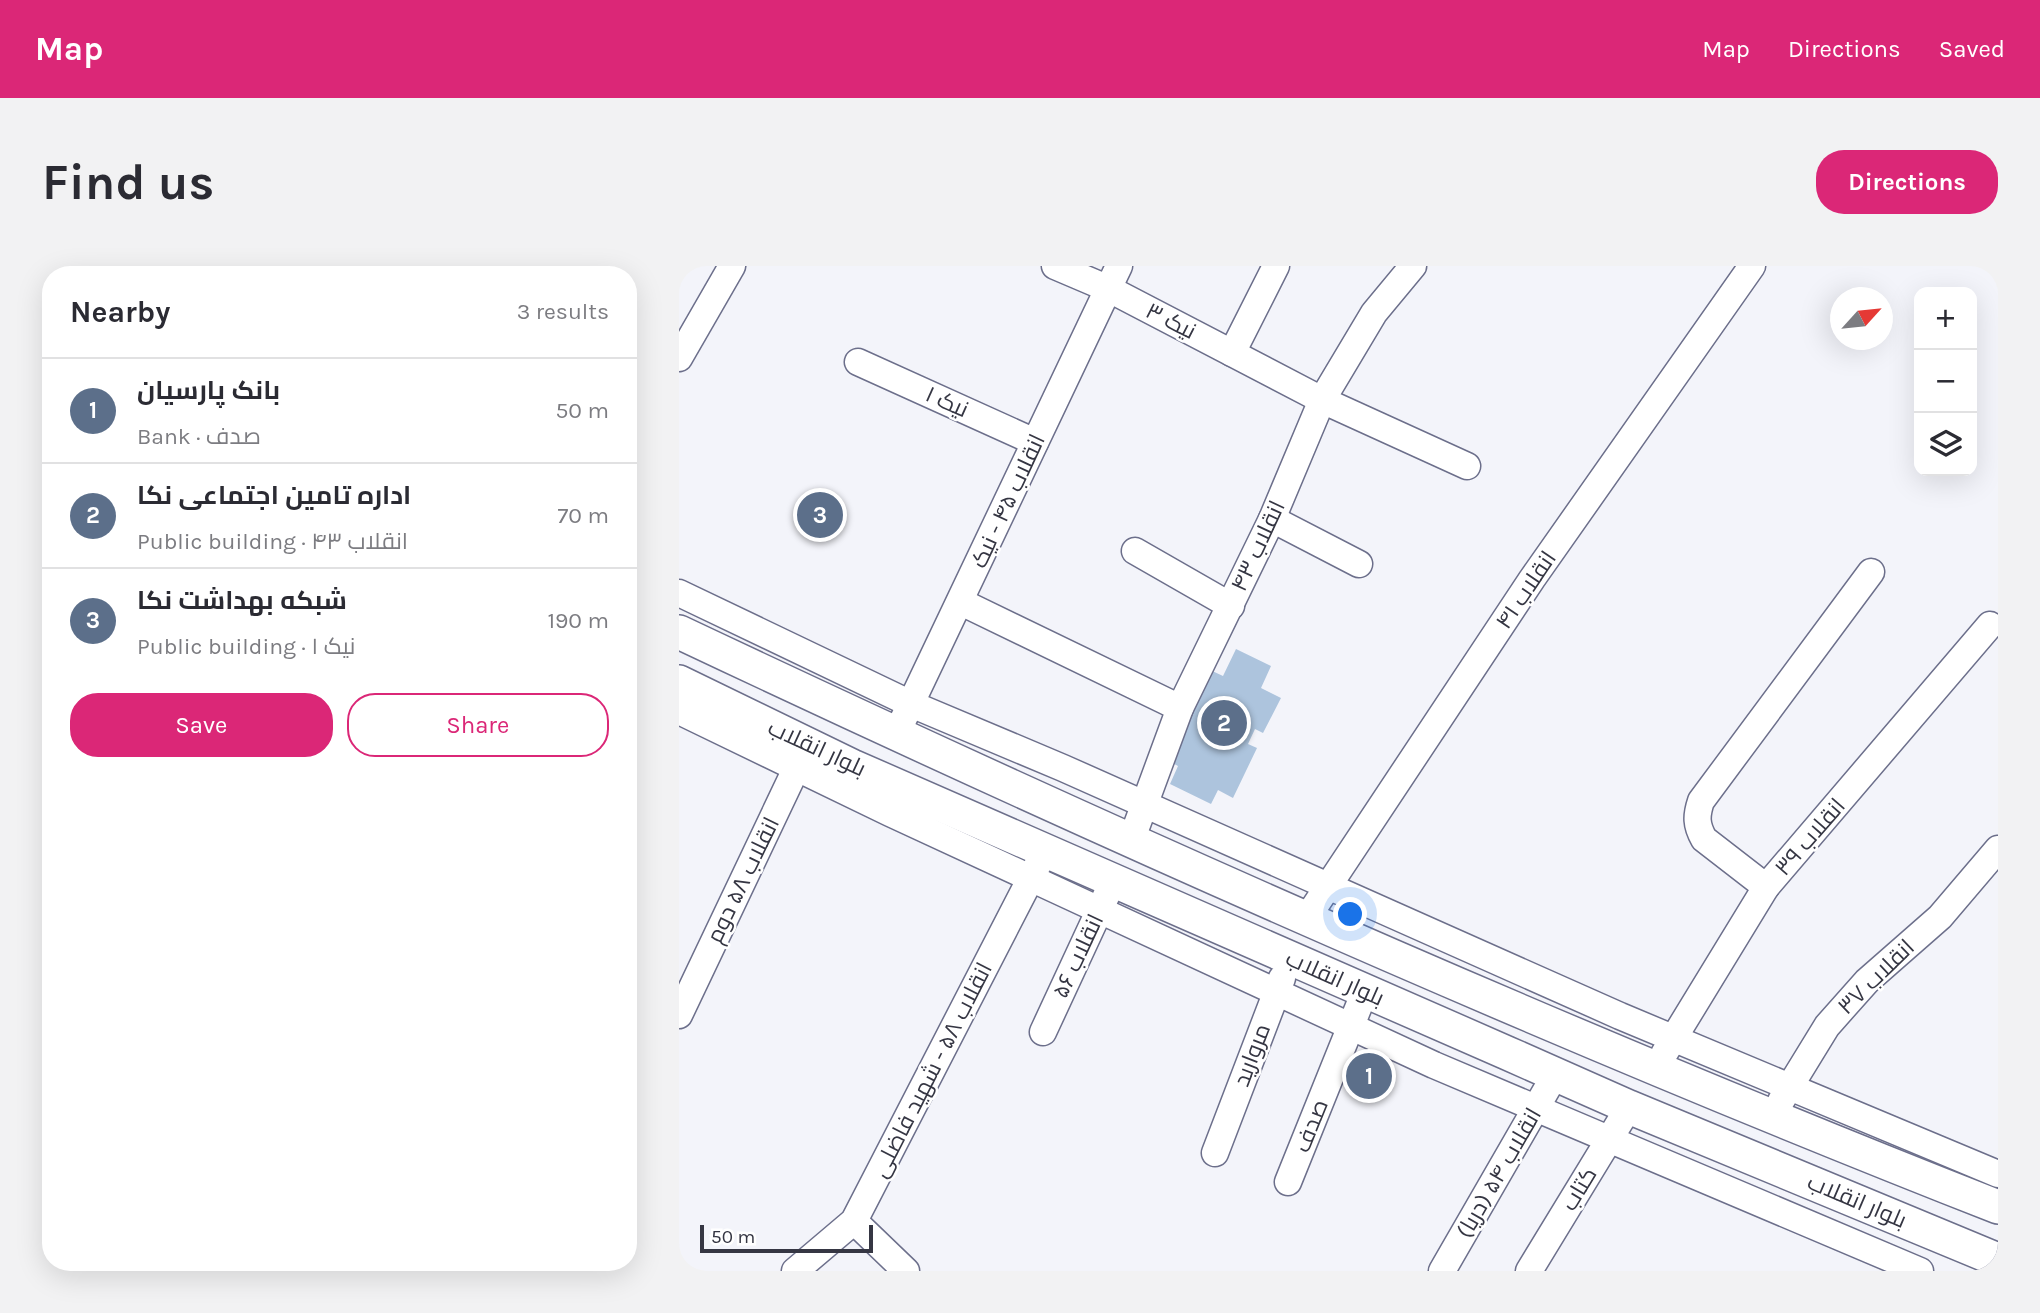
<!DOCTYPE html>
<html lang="en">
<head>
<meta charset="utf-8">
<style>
	:root { --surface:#fff; --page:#f2f2f3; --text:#2b2b33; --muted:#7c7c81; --line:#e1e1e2; --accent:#db2777 }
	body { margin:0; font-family:Karla,Cairo,sans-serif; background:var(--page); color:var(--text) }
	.controls { position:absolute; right:21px; top:21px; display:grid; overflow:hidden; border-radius:14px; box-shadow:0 7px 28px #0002 }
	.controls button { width:63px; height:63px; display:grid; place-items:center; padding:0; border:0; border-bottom:2px solid var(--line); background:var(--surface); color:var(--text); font:35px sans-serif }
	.compass { position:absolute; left:1151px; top:21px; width:63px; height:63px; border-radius:50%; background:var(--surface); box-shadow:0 7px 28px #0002; rotate:63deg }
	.scale { position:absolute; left:21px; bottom:18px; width:173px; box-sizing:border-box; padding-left:7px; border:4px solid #353643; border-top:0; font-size:19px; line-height:24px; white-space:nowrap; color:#353643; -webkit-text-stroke:5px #fff; paint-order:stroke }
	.you { position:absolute; left:672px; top:649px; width:24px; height:24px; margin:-18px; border:5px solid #fff; border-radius:50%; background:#1a73e8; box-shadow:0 0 0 10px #1a73e833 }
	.badge { display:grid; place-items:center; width:46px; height:46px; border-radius:50%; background:var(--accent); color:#fff; font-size:23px; font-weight:700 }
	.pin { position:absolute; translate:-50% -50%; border:4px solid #fff; box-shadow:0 2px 7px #0006 }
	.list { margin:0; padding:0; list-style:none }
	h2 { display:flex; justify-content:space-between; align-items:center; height:91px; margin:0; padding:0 28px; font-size:30px }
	h2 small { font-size:23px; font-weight:400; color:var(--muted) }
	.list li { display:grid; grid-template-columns:46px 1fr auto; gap:21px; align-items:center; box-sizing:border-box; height:105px; padding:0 28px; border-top:2px solid var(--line) }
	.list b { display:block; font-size:26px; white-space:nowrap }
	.list p { margin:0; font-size:23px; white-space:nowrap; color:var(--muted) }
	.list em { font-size:23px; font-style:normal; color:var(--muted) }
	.actions { display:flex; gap:14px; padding:21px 28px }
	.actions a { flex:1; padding:16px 0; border:2px solid var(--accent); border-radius:28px; text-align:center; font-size:24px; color:var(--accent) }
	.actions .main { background:var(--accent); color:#fff }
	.icon { flex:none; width:38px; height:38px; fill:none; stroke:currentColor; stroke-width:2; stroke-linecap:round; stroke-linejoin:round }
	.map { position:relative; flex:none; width:1319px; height:1005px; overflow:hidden; border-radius:28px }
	header { display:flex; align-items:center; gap:42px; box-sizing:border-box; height:98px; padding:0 35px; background:var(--accent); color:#fff }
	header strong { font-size:33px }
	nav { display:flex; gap:38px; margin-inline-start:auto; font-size:24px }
	.intro { display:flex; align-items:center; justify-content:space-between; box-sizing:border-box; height:168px; padding:0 42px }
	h1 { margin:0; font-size:49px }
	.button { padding:18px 32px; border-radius:28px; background:var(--accent); color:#fff; font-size:24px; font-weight:700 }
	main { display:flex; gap:42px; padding:0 42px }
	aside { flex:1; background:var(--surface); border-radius:28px; box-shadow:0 7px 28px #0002 }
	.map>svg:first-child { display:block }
	.building { fill:#adc4dd }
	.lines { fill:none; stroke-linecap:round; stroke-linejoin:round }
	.minor-casing { stroke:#6c6f8b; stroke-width:29 }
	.major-casing { stroke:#6c6f8b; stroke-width:36 }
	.minor { stroke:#fff; stroke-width:26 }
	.major { stroke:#fff; stroke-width:33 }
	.labels { text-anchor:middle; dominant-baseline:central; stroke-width:5; stroke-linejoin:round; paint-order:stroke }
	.street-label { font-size:23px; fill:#353643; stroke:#fff }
</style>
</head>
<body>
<header>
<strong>Map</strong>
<nav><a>Map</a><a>Directions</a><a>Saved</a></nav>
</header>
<div class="intro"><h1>Find us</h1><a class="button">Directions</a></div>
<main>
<aside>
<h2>Nearby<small>3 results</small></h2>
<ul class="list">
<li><span class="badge" style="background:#5c6f8a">1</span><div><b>بانک پارسیان</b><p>Bank · صدف</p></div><em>50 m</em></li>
<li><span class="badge" style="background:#5c6f8a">2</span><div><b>اداره تامین اجتماعی نکا</b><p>Public building · انقلاب ۴۳</p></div><em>70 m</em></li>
<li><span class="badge" style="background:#5c6f8a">3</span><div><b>شبکه بهداشت نکا</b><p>Public building · نیک ۱</p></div><em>190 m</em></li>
</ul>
<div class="actions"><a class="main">Save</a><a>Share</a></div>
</aside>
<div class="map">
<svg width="1319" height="1005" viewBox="0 0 1319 1005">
	<rect width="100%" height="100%" fill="#f3f4fa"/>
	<!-- building -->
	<path class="building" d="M 557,383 L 592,400 L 582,422 L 602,432 L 584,467 L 576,463 L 569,478 L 578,482 L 554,532 L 539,524 L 532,538 L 491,518 L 499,500 L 486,493 L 529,403 L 544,410 Z"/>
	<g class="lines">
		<defs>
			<g id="minor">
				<path d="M 376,0 L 430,23 L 643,134 L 788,200"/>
				<path d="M 553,87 L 597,0"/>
				<path d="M 0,92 L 53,0"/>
				<path d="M 179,96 L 356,176"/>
				<path d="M 593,253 L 680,298"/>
				<path d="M 456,285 L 552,340"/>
				<path d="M 0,327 L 232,438 L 384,502 L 941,750 L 1319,908"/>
				<path d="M 282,336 L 501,442"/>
				<path d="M 0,445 L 211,547 L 755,799 L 1241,1005"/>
				<path d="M 224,454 L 440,0"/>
				<path d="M 452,575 L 501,442 L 593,253 L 643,134 L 695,47 L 734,0"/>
				<path d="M 1087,621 L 1025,573 C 1017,559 1017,550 1022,535 L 1192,306"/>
				<path d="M 628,652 L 853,313 L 1073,0"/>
				<path d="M 0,749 L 125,486"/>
				<path d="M 364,766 L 428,628"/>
				<path d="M 985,788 L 1087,621 L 1311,359"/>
				<path d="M 1102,835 L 1148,760 L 1188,715 L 1261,651 L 1319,583"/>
				<path d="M 536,887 L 603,712"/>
				<path d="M 609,916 L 686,725"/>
				<path d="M 175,955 L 227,1005"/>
				<path d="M 116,1005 L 175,955 L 359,598"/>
				<path d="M 763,1005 L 876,809"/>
				<path d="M 850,1005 L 950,841"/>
			</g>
			<g id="major">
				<path d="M 0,366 C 434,571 873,766 1319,941"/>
				<path d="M 0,416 L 173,500 L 828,787 L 950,841 L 1319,994"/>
			</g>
		</defs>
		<!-- minor casing -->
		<use href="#minor" class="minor-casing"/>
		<!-- major casing -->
		<use href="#major" class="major-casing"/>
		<!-- minor -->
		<use href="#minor" class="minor"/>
		<!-- major -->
		<use href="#major" class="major"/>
	</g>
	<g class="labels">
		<!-- street labels -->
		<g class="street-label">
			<text transform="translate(492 55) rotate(27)">نیک ۳</text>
			<text transform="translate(268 136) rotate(24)">نیک ۱</text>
			<text transform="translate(329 235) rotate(-65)">انقلاب ۴۵ - نیک</text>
			<text transform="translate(579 280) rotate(-65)">انقلاب ۴۳</text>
			<text transform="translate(847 324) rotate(-56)">انقلاب ۴۱</text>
			<text transform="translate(138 482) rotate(25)">بلوار انقلاب</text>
			<text transform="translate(1131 571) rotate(-49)">انقلاب ۳۹</text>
			<text transform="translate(64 614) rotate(-64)">انقلاب ۵۸ دوم</text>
			<text transform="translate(399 690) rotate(-65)">انقلاب ۵۶</text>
			<text transform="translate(1197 711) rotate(-44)">انقلاب ۳۷</text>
			<text transform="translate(656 712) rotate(24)">بلوار انقلاب</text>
			<text transform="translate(573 789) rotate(-69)">مروارید</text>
			<text transform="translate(253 804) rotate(-63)">انقلاب ۵۸ - شهید فاضلی</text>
			<text transform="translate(632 860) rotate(-68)">صدف</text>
			<text transform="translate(820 907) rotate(-60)">انقلاب ۵۴ (دریا)</text>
			<text transform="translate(900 923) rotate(-59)">کتاب</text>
			<text transform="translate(1178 935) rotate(23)">بلوار انقلاب</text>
		</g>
	</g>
</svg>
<div class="controls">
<button>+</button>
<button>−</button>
<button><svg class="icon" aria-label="layers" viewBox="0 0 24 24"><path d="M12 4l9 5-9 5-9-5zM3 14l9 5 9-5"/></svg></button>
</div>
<svg class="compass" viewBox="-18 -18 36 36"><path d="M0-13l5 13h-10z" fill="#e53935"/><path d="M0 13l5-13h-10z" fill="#7c7c81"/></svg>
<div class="scale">50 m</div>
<div class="you"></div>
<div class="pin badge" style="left:690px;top:810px;background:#5c6f8a">1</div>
<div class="pin badge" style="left:545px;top:457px;background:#5c6f8a">2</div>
<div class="pin badge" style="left:141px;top:249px;background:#5c6f8a">3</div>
</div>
</main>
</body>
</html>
